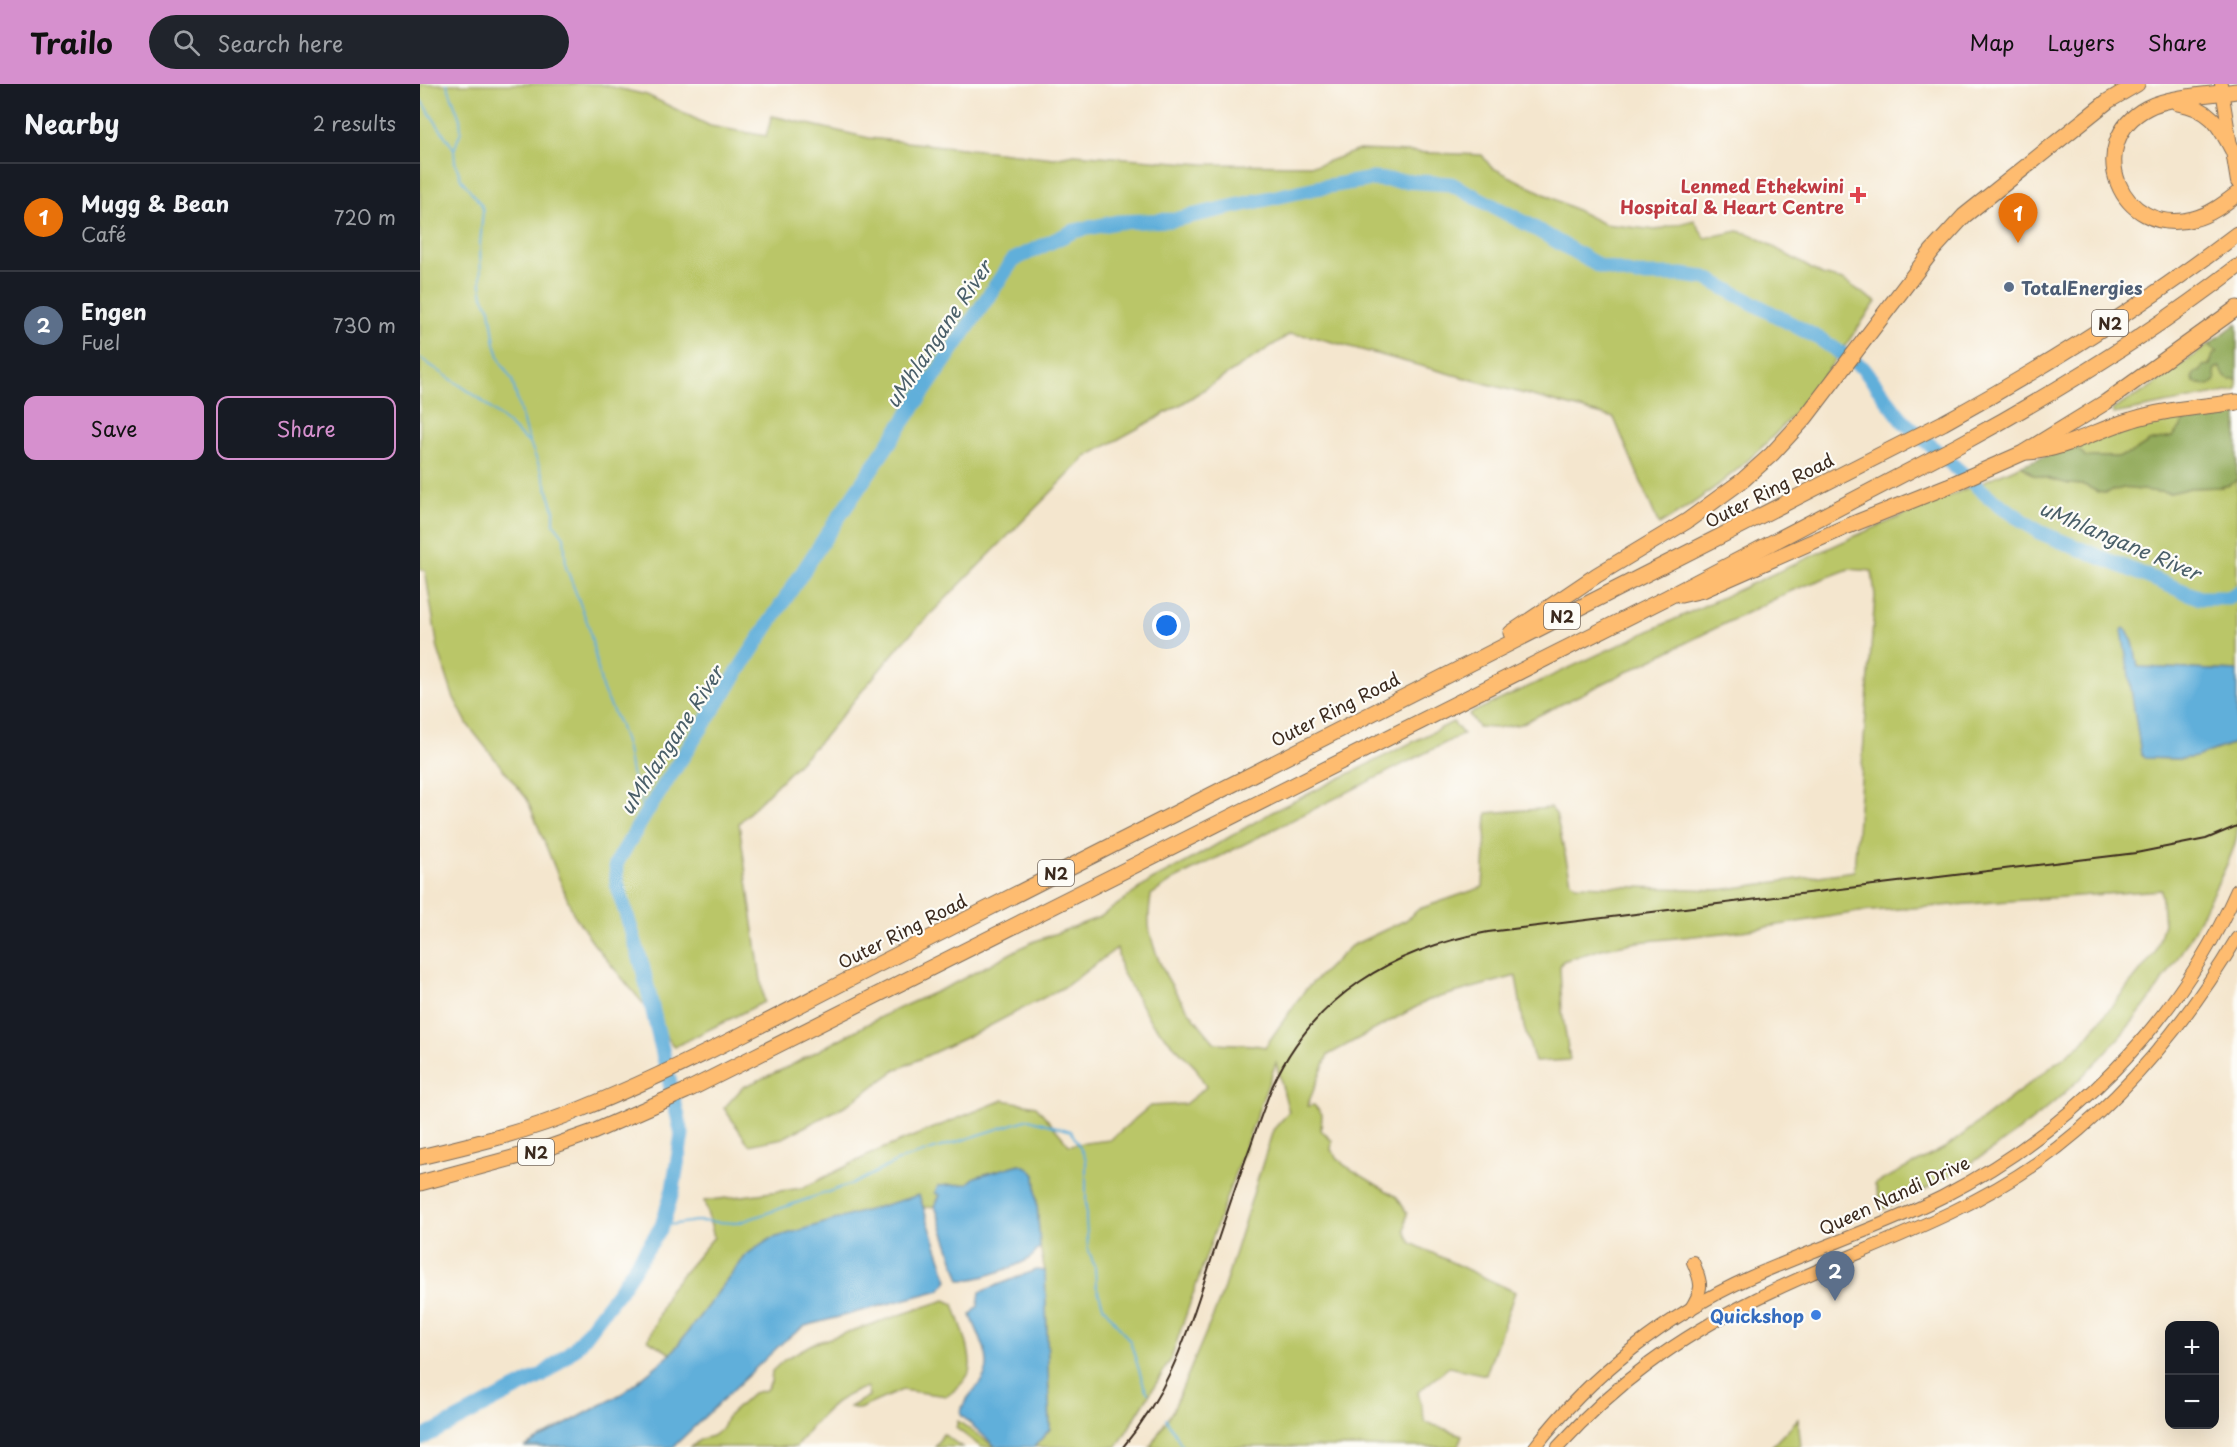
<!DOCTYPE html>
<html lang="en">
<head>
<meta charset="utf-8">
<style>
	:root { --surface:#171b24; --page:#20242c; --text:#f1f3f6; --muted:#9ea1a6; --line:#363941; --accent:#d690ce }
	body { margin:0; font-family:"Playpen Sans",sans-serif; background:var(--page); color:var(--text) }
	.controls { position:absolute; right:18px; bottom:18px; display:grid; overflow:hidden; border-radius:12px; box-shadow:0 6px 24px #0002 }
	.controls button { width:54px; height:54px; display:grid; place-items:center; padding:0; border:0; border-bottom:2px solid var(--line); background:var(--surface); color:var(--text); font:30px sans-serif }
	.you { position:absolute; left:747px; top:542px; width:21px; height:21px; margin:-15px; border:4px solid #fff; border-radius:50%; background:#1a73e8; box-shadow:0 0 0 9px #1a73e833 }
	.badge { display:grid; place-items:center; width:39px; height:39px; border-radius:50%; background:var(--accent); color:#fff; font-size:20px; font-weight:700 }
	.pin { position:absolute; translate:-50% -50px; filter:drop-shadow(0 2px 3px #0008) }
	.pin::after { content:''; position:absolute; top:32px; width:21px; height:18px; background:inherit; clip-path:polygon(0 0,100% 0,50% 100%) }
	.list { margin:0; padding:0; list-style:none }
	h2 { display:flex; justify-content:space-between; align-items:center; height:78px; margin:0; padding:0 24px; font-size:26px }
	h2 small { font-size:20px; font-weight:400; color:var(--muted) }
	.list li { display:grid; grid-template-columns:39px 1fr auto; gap:18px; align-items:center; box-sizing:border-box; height:108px; padding:0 24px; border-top:2px solid var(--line) }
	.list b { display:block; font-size:22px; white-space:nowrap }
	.list p { margin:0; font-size:20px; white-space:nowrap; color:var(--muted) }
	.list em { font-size:20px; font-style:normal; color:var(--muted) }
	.actions { display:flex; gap:12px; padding:18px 24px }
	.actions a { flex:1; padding:14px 0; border:2px solid var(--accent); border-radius:12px; text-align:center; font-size:21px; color:var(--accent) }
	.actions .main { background:var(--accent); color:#111 }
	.icon { flex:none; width:33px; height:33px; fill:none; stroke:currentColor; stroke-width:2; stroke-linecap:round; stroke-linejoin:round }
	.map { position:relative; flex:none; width:1817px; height:1363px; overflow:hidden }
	header { display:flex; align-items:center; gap:36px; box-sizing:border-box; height:84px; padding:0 30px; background:var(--accent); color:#111 }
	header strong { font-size:28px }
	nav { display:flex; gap:33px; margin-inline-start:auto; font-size:21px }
	.search { width:420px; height:54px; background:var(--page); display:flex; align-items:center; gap:15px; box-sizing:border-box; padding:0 21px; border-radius:33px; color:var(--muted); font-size:22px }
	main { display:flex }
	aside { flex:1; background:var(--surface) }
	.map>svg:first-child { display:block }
	.green { fill:#bac668; stroke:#7a7843; stroke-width:1.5 }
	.forest { fill:#93ab5c; stroke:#676a3d; stroke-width:1.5 }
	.water { fill:#61afda; stroke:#4e6c7c; stroke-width:1.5 }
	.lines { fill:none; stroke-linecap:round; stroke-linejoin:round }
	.stream { stroke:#61afda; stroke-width:2 }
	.river { stroke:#61afda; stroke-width:15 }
	.major-casing { stroke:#7c6c5c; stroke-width:14 }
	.highway-casing { stroke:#7c6c5c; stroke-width:17 }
	.major { stroke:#febc70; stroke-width:12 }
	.highway { stroke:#febc70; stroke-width:15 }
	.rail { stroke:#3b2a1e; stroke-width:2 }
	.health-dot { fill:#e0444e; stroke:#fdfcf7; stroke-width:2 }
	.service-dot { fill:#5c6f8a; stroke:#fdfcf7; stroke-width:2 }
	.shop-dot { fill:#3f7fe0; stroke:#fdfcf7; stroke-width:2 }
	.labels { text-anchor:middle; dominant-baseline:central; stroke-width:4.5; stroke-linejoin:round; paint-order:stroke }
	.shield { fill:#fdfcf7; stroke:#75695f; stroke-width:1.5 }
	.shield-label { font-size:16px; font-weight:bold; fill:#3b2a1e }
	.health-label { font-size:18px; font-weight:bold; fill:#be3a42; stroke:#fdfcf7; text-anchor:end }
	.service-label { font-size:18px; font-weight:bold; fill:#4e5e75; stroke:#fdfcf7; text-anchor:start }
	.street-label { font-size:18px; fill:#3b2a1e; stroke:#fdfcf7 }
	.shop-label { font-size:18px; font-weight:bold; fill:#366cbe; stroke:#fdfcf7; text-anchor:end }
	.water-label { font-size:20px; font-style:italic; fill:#4a5f69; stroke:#fdfcf7 }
</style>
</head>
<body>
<header>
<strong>Trailo</strong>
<div class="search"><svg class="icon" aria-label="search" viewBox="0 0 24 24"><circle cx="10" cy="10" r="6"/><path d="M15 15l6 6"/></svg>Search here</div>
<nav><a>Map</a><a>Layers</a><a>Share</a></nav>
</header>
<main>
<aside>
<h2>Nearby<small>2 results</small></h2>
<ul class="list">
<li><span class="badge" style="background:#e8710a">1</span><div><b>Mugg &amp; Bean</b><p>Café</p></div><em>720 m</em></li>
<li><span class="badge" style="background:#5c6f8a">2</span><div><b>Engen</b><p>Fuel</p></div><em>730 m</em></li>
</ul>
<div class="actions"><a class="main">Save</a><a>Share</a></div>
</aside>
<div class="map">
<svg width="1817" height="1363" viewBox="0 0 1817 1363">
	<rect width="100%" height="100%" fill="#fdfcf7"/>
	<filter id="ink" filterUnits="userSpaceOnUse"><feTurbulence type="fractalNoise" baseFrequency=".0167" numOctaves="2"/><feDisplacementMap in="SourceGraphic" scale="12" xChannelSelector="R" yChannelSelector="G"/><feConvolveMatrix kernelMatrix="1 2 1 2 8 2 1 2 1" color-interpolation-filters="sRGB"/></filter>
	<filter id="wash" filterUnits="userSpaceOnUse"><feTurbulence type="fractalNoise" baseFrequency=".008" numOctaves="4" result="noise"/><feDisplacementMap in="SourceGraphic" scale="24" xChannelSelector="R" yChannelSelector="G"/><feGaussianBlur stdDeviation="1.35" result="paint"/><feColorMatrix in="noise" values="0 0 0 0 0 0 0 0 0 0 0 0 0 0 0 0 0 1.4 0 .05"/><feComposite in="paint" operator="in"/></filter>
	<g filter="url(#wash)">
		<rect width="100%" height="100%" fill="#f4e6ce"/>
		<!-- green -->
		<g class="green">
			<path d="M 0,0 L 179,0 L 227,11 L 290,42 L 346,52 L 352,32 L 449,54 L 634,74 L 654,70 L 783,80 L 898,81 L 939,66 L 1062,71 L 1071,83 L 1184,140 L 1236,146 L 1274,136 L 1285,154 L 1318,147 L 1333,151 L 1402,191 L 1423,196 L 1456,218 C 1430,254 1406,292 1377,326 C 1338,372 1291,410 1239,441 L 1194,334 L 890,252 L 870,250 L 760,321 L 666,373 L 481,560 L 404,653 L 319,739 L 344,918 L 254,963 L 226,923 L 173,859 L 153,829 L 107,715 L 48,641 L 33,612 L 18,565 L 5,486 L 0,486 Z"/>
			<path d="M 1790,260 L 1792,264 L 1798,268 C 1792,272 1783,292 1778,300 L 1784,300 L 1796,284 L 1801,283 L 1817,297 L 1817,306 L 1694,330 L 1692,326 L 1726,306 Z"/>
			<path d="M 1765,334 L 1761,343 L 1752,353 L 1729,358 L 1712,369 L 1697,373 L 1666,373 L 1654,361 L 1729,338 Z"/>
			<path d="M 1602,381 L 1610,389 L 1649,400 L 1664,401 L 1678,408 L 1685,409 L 1703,404 L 1750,409 L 1770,404 L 1800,403 L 1810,401 L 1817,396 L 1817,587 L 1718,583 L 1712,555 L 1721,670 L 1725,674 L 1761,675 L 1776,673 L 1817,658 C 1817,687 1817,721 1817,749 C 1815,769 1796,802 1787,820 C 1721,958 1602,1065 1463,1125 L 1455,1100 L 1528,1062 L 1661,960 L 1735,869 L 1744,840 L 1741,806 L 1438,828 L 1322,847 L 1218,858 L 1185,864 L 1143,877 L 1140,882 L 1142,928 L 1150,976 L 1115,978 L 1104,943 L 1096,892 L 1009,916 L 908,971 L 887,1022 L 894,1021 L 902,1030 L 901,1046 L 912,1057 L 911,1066 L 924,1081 L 977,1113 L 987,1129 L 985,1147 L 991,1159 L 1095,1208 L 1066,1291 L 1029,1283 L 998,1308 L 1005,1338 L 1042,1351 L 1038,1363 L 730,1363 L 753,1326 L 801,1213 L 853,1046 L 869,1028 L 856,979 L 810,1103 L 750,1277 L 697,1363 L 614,1363 L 630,1345 L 625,1187 L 620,1163 L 615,1091 L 600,1080 L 555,1093 L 547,1100 L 518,1102 L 520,1111 L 515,1122 L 504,1124 L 499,1112 L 327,1170 L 251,1270 L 228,1256 L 249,1206 L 294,1153 L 284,1117 L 383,1104 L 457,1067 L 583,1016 L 616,1022 L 649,1061 L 690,1056 L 730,1022 L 765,1020 L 786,1003 L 776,984 L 731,938 L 701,886 L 697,864 L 646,902 L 558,948 L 476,986 L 430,1019 L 363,1054 L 329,1061 L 304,1024 L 323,1003 L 368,983 L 468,929 L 531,901 L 610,859 L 680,833 L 732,796 L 765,779 L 854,727 L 1033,638 L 1043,650 L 755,795 L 731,811 C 730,822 727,837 730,848 C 739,892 767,926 795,959 L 835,961 L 845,963 L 885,906 L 931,862 L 986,836 L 999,825 L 1063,803 L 1067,729 L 1131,724 L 1136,730 L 1151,797 L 1156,801 L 1300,806 L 1434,787 L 1455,512 L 1452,487 L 1429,485 L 1371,507 L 1101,640 L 1076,644 L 1058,643 L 1049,630 L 1442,449 Z"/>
			<path d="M 525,1216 L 534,1220 C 539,1237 556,1275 548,1291 C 543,1300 535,1306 527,1312 L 482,1306 L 439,1325 L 430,1323 L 449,1312 L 447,1303 C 415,1312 395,1337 376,1363 L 271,1363 L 281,1355 L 292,1352 L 302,1345 L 306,1334 L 333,1309 L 346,1306 L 351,1298 L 352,1287 L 365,1275 L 392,1260 Z"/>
			<path d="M 1378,1335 L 1381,1363 L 1351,1363 Z"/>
			<path d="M 538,1337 L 575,1363 L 561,1363 L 536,1344 Z"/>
			<path d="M 523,1350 L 542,1363 L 515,1363 Z"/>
		</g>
		<!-- forest -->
		<g class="forest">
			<path d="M 1817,239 L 1817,297 L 1815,295 L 1810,296 L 1805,293 L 1800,283 L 1796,284 L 1794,287 C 1797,295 1796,298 1789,302 L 1774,298 L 1772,294 L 1775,289 L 1781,287 L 1783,282 L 1790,281 L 1793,271 L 1797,268 L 1792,264 L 1790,260 Z"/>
			<path d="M 1803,328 L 1817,329 L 1817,396 L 1810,401 L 1800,403 L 1770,404 L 1750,409 L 1703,404 L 1685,409 L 1678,408 L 1664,401 L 1649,400 L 1614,391 L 1602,381 L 1654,361 L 1666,373 L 1697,373 L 1712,369 L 1729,358 L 1752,353 L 1761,343 L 1765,334 Z"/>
		</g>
		<!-- water -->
		<g class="water">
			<path d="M 1704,544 C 1715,553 1715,570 1718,583 L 1817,587 L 1817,658 L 1776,673 L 1761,675 L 1725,674 L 1721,670 L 1702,546 Z"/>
			<path d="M 600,1080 L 609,1084 L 615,1091 L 620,1163 C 617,1167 614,1171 610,1174 C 596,1183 557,1197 540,1196 L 515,1122 L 520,1111 L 515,1109 L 518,1102 L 547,1100 L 555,1093 Z"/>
			<path d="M 499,1111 L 528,1196 L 520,1206 L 385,1242 L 363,1258 L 253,1363 L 104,1363 L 203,1309 L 251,1270 L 327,1170 L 350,1155 Z"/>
			<path d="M 616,1186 L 625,1187 L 630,1345 L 614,1363 L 576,1363 L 541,1331 C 541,1312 566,1302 567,1281 C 568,1265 556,1247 551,1231 L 558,1222 L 560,1208 Z"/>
		</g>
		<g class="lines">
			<!-- stream -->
			<g class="stream">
				<path d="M 27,0 L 40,35 L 41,47 L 34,66 L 35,78 L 41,95 L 61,120 L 63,126 L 60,160 L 61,201 L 63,212 L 70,225 L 75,260 L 81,278 L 92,296 L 106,349 L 124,394 L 134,426 L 134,440 L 144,453 L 146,483 L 169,543 L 182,604 L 199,640 L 207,665 L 211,689 L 221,710 L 222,735"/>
				<path d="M 0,15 L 34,65"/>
				<path d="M 0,274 L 60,315 L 111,361"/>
				<path d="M 242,1142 L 276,1137 L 318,1139 L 437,1098 L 480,1076 L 609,1035 L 651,1047 L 666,1075 L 666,1136 L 668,1164 L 675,1184 L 676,1201 L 683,1222 L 710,1257 L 724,1302 L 728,1309"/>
				<path d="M 746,1335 L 763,1363"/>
			</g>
			<!-- river -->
			<path class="river" d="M 0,1355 L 123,1291 L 155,1264 L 199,1207 L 242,1142 L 253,1105 L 262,1050 L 222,881 L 197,800 L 196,780 L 226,729 L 408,449 L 593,176 L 654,147 L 697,138 L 753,136 L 896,104 L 953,95 L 1031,100 L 1109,141 L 1179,182 L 1215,191 L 1262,191 L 1286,194 L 1400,255 L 1443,284 L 1484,338 L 1569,413 L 1619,448 L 1780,514 L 1809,514 L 1817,509"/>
		</g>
	</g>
	<g filter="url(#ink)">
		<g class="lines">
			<defs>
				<g id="major">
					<path d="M 1801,0 L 1817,98"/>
					<path d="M 1270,1226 C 1283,1205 1283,1201 1273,1178"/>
					<path d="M 1115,1363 C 1170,1291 1248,1230 1331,1193 C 1394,1165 1460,1144 1522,1113 C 1651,1047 1758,939 1817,806"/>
					<path d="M 1138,1363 C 1198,1297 1257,1255 1336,1215 C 1429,1168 1531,1139 1617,1079 C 1700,1020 1765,941 1817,854"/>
				</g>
				<g id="highway">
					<path d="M 1817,7 C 1793,10 1747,13 1727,24 C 1663,58 1699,154 1773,135 C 1790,131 1804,120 1817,110"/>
					<path d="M 1758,19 C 1790,24 1799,40 1813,67"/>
					<path d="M 1608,368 C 1643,366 1677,346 1711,336 C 1745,325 1782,323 1817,318"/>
					<path d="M 1261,511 L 1283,506 L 1428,442 L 1528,402 L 1603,369 L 1686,318 L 1817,224"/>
					<path d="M 1091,549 L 1177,491 L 1267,437 L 1323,396 L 1352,370 L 1385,334 L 1512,167 L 1544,132 L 1688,17 L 1717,0"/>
					<path d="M 0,1073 C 55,1060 109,1047 161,1025 C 263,984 361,930 459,880 L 1523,339 C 1625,283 1724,221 1817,150"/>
					<path d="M 0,1099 L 122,1066 L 173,1048 L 266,1007 L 1246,514 L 1539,361 C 1635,309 1730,250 1817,183"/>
				</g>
			</defs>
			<!-- major casing -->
			<use href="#major" class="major-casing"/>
			<!-- highway casing -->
			<use href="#highway" class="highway-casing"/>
			<!-- major -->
			<use href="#major" class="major"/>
			<!-- highway -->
			<use href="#highway" class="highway"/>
			<!-- rail -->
			<path class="rail" d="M 703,1363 C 745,1312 763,1263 783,1201 C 798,1155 813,1109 830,1063 C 837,1043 844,1023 852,1003 C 893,912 973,865 1068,848 L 1716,769 L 1786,755 L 1817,742"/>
		</g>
	</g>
	<!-- markers -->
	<path class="health-dot" d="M1435 102h6v6h6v6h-6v6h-6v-6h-6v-6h6z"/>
	<circle class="service-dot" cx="1589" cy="203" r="6"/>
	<circle class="shop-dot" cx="1396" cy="1231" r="6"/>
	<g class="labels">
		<!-- shield labels -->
		<g class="shield">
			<rect x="1672" y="226" width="36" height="26" rx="4.5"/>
			<rect x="1124" y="519" width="36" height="26" rx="4.5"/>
			<rect x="618" y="776" width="36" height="26" rx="4.5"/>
			<rect x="98" y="1055" width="36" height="26" rx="4.5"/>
		</g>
		<g class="shield-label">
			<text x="1690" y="239">N2</text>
			<text x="1142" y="532">N2</text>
			<text x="636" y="789">N2</text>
			<text x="116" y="1068">N2</text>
		</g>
		<!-- health labels -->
		<g class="health-label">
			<text x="1424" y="101">Lenmed Ethekwini<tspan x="1424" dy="21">Hospital &amp; Heart Centre</tspan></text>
		</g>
		<!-- service labels -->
		<g class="service-label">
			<text x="1601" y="203">TotalEnergies</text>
		</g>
		<!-- street labels -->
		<g class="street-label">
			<text transform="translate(1349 406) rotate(-27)">Outer Ring Road</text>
			<text transform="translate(915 625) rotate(-27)">Outer Ring Road</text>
			<text transform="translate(482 847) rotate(-27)">Outer Ring Road</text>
			<text transform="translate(1474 1111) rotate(-25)">Queen Nandi Drive</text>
		</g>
		<!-- shop labels -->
		<g class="shop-label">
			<text x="1384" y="1231">Quickshop</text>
		</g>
		<!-- water labels -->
		<g class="water-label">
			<text transform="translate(518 250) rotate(-56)">uMhlangane River</text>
			<text transform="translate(1700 456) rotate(23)">uMhlangane River</text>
			<text transform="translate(251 656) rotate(-57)">uMhlangane River</text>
		</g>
	</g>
</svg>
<div class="controls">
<button>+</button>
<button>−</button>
</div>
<div class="you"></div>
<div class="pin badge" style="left:1598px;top:159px;background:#e8710a">1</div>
<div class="pin badge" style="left:1415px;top:1217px;background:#5c6f8a">2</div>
</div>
</main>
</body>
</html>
